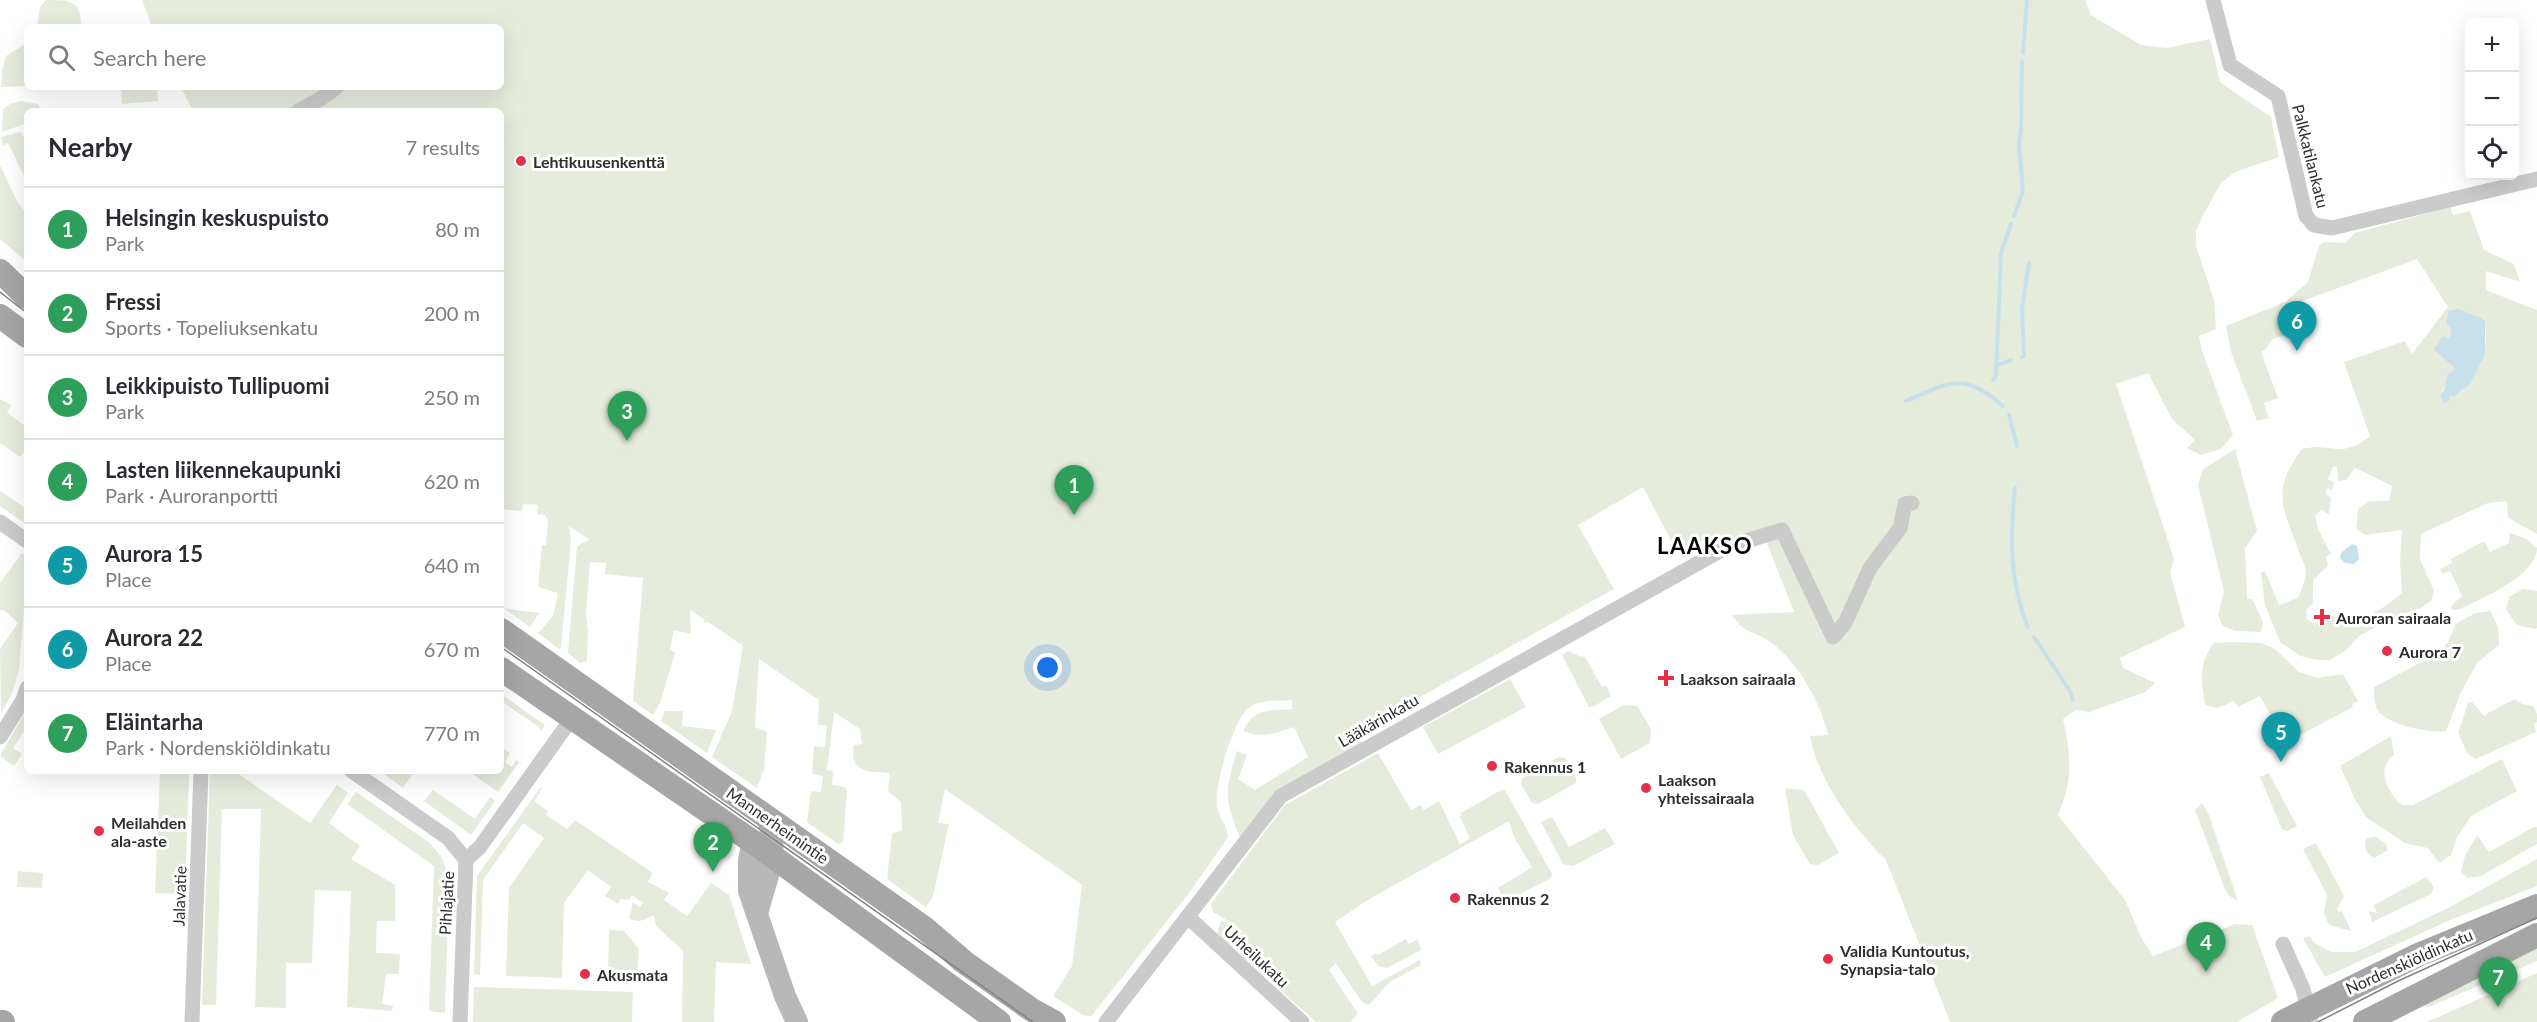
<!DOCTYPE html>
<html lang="en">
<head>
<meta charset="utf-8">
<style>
	:root { --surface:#fff; --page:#f2f2f3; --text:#2b2b33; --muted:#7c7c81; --line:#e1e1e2; --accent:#e53048 }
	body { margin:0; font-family:Lato,sans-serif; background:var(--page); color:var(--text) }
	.controls { position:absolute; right:18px; top:18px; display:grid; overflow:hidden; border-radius:9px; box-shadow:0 6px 24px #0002 }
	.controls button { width:54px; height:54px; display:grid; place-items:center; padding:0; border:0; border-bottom:2px solid var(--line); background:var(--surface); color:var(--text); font:30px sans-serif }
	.you { position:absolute; left:1048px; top:668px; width:21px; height:21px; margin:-15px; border:4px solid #fff; border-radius:50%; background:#1a73e8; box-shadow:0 0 0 9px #1a73e833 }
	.badge { display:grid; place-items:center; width:39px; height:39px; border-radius:50%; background:var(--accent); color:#fff; font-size:20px; font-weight:700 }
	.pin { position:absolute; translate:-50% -50px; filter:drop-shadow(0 2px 3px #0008) }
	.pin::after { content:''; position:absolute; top:32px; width:21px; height:18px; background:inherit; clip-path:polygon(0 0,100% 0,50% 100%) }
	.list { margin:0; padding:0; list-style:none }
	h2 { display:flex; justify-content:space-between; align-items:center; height:78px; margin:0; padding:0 24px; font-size:26px }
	h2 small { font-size:20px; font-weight:400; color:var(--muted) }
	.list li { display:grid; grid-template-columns:39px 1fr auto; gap:18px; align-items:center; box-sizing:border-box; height:84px; padding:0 24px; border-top:2px solid var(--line) }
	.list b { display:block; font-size:22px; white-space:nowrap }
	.list p { margin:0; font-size:20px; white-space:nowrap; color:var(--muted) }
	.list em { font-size:20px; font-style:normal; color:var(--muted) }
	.icon { flex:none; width:33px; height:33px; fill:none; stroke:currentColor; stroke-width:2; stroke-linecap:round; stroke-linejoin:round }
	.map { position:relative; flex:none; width:2537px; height:1022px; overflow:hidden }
	.search { position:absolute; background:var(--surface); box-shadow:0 6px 24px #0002; left:24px; top:24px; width:480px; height:66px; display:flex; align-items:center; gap:15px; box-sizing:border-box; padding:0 21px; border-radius:9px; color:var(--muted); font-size:22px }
	.panel { position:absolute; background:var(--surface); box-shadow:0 6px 24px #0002; left:24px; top:108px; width:480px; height:666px; border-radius:9px }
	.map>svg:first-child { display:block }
	.green { fill:#e5ecdc; fill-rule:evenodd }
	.water { fill:#c8e0eb }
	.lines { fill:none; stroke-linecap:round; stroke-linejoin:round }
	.stream { stroke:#c8e0eb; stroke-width:4 }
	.minor { stroke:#cbcbcb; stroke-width:15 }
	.secondary { stroke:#b8b8b8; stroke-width:22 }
	.primary { stroke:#a6a6a6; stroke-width:24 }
	.tram { stroke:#838383; stroke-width:1.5 }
	.poi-dot { fill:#e53048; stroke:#fff; stroke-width:2 }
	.labels { text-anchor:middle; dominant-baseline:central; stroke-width:6; stroke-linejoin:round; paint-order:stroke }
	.street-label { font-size:16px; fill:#2e2e2e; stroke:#fff }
	.poi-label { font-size:16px; font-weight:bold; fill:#2e2e2e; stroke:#fff; text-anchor:start }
	.district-label { font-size:22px; font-weight:bold; letter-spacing:1.5px; fill:#000; stroke:#fff }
</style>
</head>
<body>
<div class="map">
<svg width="2537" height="1022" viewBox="0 0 2537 1022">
	<rect width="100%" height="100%" fill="#fff"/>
	<!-- green -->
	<g class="green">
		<path d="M 46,0 C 71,0 81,0 81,27 L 37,27 L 40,7 Z"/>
		<path d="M 142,0 L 2085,0 L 2091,15 L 2141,45 L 2166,48 L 2210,39 L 2220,82 L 2271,117 L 2279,157 L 2235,172 L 2221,183 L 2201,219 L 2196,232 L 2196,246 L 2214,300 L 2216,329 L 2199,336 L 2202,351 L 2233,435 L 2221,449 L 2201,455 L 2187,448 L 2195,440 L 2172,419 L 2148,373 L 2116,384 L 2174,559 L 2170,572 L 2185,627 L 2120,658 L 2123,668 L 2155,683 L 2145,692 L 2089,712 L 2076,710 L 2063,719 C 2071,758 2074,777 2058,815 L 2125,900 L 2142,939 L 2153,956 L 2235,924 L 2252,925 L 2278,998 L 2237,1022 L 1950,1022 L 1886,860 C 1854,829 1818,780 1810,736 L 1828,735 C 1821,703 1797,660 1769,641 C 1750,629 1747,635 1731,615 L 1794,612 L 1765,538 L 1710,536 L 1678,554 L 1643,487 L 1578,525 L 1614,589 L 1357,732 L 1364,745 L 1281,788 L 1263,807 L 1241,840 C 1224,798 1224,794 1237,751 L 1247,755 L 1238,779 L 1255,790 L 1308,757 L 1294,727 C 1276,733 1262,739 1243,731 C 1255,707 1268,711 1292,709 L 1292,700 C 1279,701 1263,699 1251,706 C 1233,717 1214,787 1217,807 C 1219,818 1228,827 1228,837 L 1190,892 L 1093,1014 L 1091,1016 L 1083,1015 L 1053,996 L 1072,966 L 1082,885 L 945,789 L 938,823 L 949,824 L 933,896 L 926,907 L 887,879 L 892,833 L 902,831 L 901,802 L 888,791 L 890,773 C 868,771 849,774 854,745 L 862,744 L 860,729 L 834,712 L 827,770 L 833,771 L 832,785 L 845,787 L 847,791 L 843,843 L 838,844 L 807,822 L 811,791 L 821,792 L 823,776 L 812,774 L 814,746 L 825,747 L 827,726 L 818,725 L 819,700 L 759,659 L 755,727 L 767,732 L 764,770 L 757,788 L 712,757 L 732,711 L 743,646 L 708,622 L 703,623 L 705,620 L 690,610 L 691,634 L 674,630 L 670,649 L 675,653 L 660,703 L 653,715 L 633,701 L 643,578 L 605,574 L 606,563 L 590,562 L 586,614 L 588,630 L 587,661 L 580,663 L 568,653 L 577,547 L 582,543 L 590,540 L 569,526 L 571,541 L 561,648 L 559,649 L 538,633 L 553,616 L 558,593 L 538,587 L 542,545 L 546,545 L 548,520 L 545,515 L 537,514 L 538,505 L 523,504 L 522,511 L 501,509 L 501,111 L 193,111 L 181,87 L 501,87 L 501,27 L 152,27 Z"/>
		<path d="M 27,43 L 27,86 L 1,87 L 2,71 L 6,56 Z"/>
		<path d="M 121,87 L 157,87 L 158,101 L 122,104 Z"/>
		<path d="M 21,101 L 38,104 L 40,108 L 38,111 L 27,111 L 27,123 L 2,132 L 3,109 L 10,104 Z"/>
		<path d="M 21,132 L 27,143 L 27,182 L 8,143 L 3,146 L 1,137 Z"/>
		<path d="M 0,165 L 18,203 L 27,214 L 27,262 L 0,239 Z"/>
		<path d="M 2450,207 L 2453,215 L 2470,211 L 2484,250 L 2514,264 L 2520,282 L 2486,271 L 2486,290 L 2537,310 L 2537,534 L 2508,518 L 2507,501 L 2488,503 L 2421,534 L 2420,559 L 2434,591 L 2431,601 L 2421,608 L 2394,617 L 2359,636 L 2345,651 L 2330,660 L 2317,660 L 2301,656 L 2280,642 L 2265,605 L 2261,573 L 2265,571 L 2279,605 L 2298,598 C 2301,591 2306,579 2306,571 C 2305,564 2300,555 2298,549 C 2282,505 2271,491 2302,449 C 2330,442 2341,460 2370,436 L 2344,362 L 2405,341 L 2412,354 L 2448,307 L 2417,259 L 2303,301 L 2310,328 L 2272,339 L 2266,349 L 2261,352 L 2278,398 L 2264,403 L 2269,418 L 2257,421 L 2231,352 L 2226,326 L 2285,302 L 2308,282 L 2319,245 L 2324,242 L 2345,243 L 2355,233 ZM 2486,327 L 2485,355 L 2480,365 L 2470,381 L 2448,397 L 2440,394 L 2456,369 L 2449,338 L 2452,330 ZM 2333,467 L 2337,467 L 2338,481 L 2346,480 L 2355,468 L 2392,486 L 2389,501 L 2370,501 L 2358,509 L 2356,529 L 2365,535 L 2402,530 L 2400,561 L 2402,593 C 2375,616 2361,622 2326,615 L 2314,624 L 2307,619 L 2306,610 L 2313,604 L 2313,580 L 2328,566 L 2326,557 L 2331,554 L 2318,529 L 2315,516 L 2321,510 L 2329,514 L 2331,498 L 2326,494 L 2327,488 L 2332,490 L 2334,482 L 2328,479 Z"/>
		<path d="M 0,399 L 11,405 L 7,413 L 27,427 L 27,449 L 20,457 L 0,443 Z"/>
		<path d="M 2235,449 L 2257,531 L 2245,548 L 2247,599 L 2252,599 L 2263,622 L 2261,632 L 2236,631 L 2223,626 L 2218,615 L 2224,591 L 2198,485 L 2203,469 Z"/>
		<path d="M 0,491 L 27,509 L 27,525 L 0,506 Z"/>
		<path d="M 2510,533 L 2527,539 L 2537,548 C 2537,576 2482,598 2461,609 L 2452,610 L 2451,606 L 2462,596 L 2450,571 L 2443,574 L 2440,569 L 2452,563 L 2451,559 L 2484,541 L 2490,552 L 2509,543 Z"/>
		<path d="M 22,553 L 27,557 L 27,571 L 19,669 L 13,691 L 1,713 L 0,649 L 18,623 L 5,611 L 0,610 L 0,583 Z"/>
		<path d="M 2523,589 L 2537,591 L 2537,628 L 2535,629 L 2517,625 L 2506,610 L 2509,597 Z"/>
		<path d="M 504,608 L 508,609 L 539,613 L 530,627 Z"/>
		<path d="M 2490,611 L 2498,627 L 2499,645 L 2477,663 L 2461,692 L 2446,731 C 2430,734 2382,724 2376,707 C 2374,701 2374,693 2374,687 L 2439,653 L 2448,642 L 2456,624 L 2475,613 Z"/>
		<path d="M 2231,642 L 2261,643 L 2275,649 L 2299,672 L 2318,678 L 2343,674 L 2358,701 L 2352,704 L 2353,707 L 2285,743 L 2260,696 L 2238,707 L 2234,701 L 2218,708 L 2205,705 C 2201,680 2198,664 2214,643 Z"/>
		<path d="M 1568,651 L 1581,657 L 1584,656 L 1602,687 L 1606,685 L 1611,696 L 1593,707 L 1589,707 L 1562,655 Z"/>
		<path d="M 1510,679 L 1526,707 L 1438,754 L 1423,727 Z"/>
		<path d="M 501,694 L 545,725 L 541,731 L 539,727 L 501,701 Z"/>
		<path d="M 2515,699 L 2522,704 L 2533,706 L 2537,714 L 2537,722 L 2534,724 L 2536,732 L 2476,759 L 2468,754 L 2458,733 L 2468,703 L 2472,702 L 2485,717 L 2486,714 Z"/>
		<path d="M 1624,705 L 1637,706 L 1651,729 L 1650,743 L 1621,759 L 1599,719 Z"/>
		<path d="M 665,711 L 683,711 L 682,726 L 716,730 L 707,753 L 661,721 Z"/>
		<path d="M 24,714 L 27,716 L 27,727 L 13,748 L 22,754 L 14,766 L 1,757 L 1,754 Z"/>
		<path d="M 2391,736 L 2394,755 C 2375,770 2388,793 2402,805 L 2413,805 L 2502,759 L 2517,791 L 2471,816 L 2457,837 L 2451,855 L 2439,863 L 2428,848 L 2405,843 L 2366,817 L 2355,799 L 2340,766 Z"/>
		<path d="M 501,747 L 510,753 L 505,762 L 512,767 L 516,760 L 519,762 L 498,792 L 468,771 L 501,771 Z"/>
		<path d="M 1378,753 L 1411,810 L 1420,805 L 1424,810 L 1439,801 L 1460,844 L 1470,838 L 1460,817 L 1461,813 L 1501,790 L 1505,790 L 1552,874 L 1551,878 L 1505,902 L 1498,888 L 1532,867 L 1514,837 L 1509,821 L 1366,901 L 1335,922 L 1372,986 L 1420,960 L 1421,965 L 1390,982 L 1369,1005 L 1362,1002 L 1336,963 L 1329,970 L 1358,1014 L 1351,1022 L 1316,1022 L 1217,934 L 1221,921 L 1240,928 L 1213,912 L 1211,904 L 1285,805 Z"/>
		<path d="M 1559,757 L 1566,758 L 1576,778 L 1576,783 L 1538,804 L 1532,803 L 1521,784 L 1522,778 Z"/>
		<path d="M 160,771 L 186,771 L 189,774 L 185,894 L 155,893 Z"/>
		<path d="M 210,771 L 237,773 L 310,823 L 337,785 L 348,793 L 329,823 L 360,846 L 351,859 L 395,885 L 395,921 L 377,921 L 376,953 L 400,954 L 399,974 L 386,974 L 382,1004 L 393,1006 L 392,1011 L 347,1007 L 351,891 L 315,890 L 312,963 L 286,963 L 286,1008 L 255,1007 L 261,809 L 222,809 L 216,1005 L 202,1005 Z"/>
		<path d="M 380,771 L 406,771 L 412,775 L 403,788 Z"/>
		<path d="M 2269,773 L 2297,826 L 2287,831 L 2282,829 L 2260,777 Z"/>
		<path d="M 540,788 L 542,789 L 534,801 L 548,811 L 546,815 L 567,829 L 575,820 L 653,873 L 648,882 L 669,893 L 664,900 L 687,916 L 711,883 L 729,895 L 751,964 L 716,962 L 714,1022 L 682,1022 L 683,951 L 656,926 L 654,915 C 647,918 639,925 629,918 L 633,902 L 640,907 L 643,903 L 632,895 L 629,900 L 621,899 L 618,904 L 605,896 L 611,887 L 588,870 L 564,903 L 562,978 L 506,976 L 509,888 L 544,838 L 523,823 L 483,880 L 480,975 L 474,974 L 477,876 Z"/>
		<path d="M 1785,788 L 1804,790 L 1839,853 L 1818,865 L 1810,864 L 1793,835 Z"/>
		<path d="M 433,790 L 475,819 L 490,797 L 495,801 L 471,835 L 424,801 Z"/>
		<path d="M 356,792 L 430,843 L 442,858 L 449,880 L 445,1013 L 429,1011 L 434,866 L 347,804 Z"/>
		<path d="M 2202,803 L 2209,815 L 2238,901 L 2228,895 L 2224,887 L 2195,810 Z"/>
		<path d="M 1552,817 L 1569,847 L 1605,828 L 1615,844 L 1573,866 L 1563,864 L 1541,822 Z"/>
		<path d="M 2534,827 L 2537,827 L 2537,844 L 2481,876 L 2467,878 L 2461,872 L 2465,856 L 2477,835 L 2489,852 Z"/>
		<path d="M 2376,837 L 2386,844 L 2388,850 L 2374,858 C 2366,854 2362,846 2367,838 Z"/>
		<path d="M 2316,843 L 2344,896 L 2337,909 L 2339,912 L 2342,911 L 2351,931 L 2329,925 L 2324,914 L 2327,895 L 2303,849 Z"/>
		<path d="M 2537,859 L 2537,886 L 2448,921 L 2325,977 L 2303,938 L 2309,936 L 2316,944 L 2331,952 L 2355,952 L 2448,908 Z"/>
		<path d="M 18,871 L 43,873 L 42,888 L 17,887 Z"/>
		<path d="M 2426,877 L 2434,887 L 2431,894 L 2372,922 L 2369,911 L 2377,913 L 2374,905 Z"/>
		<path d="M 609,930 L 624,931 L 639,949 L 637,978 L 608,977 Z"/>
		<path d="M 1406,939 L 1409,944 L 1418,939 L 1421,950 L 1387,968 L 1378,966 L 1371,956 L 1376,953 L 1378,955 Z"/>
		<path d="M 2537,943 L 2537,961 L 2431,1006 L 2426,1007 L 2423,1004 Z"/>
		<path d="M 2537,973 L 2537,1022 L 2427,1022 Z"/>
		<path d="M 474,987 L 633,992 L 632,1022 L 473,1022 Z"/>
	</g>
	<!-- water -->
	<g class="water">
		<path d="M 2458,309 L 2481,318 L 2485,321 L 2485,355 L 2470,384 L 2454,396 L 2449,396 L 2449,400 L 2444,404 L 2440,394 L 2444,390 L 2447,375 L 2456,369 L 2434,350 L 2442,336 L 2449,338 L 2452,330 L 2446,323 L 2449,311 Z"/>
		<path d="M 2352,544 L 2357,546 L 2359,559 L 2354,564 L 2345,563 L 2340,558 L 2341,553 Z"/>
	</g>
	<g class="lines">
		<!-- stream -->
		<g class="stream">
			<path d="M 2023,53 L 2027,0"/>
			<path d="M 2014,216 L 2023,191 L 2019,145 L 2021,129 L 2022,61"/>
			<path d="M 2022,357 L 2024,356 L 2022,309 L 2029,263"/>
			<path d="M 1996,366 L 2011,360"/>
			<path d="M 1993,380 L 1996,376 L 2001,253 L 2011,224"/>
			<path d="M 1906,401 C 1949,383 1963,370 2003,406"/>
			<path d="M 2009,415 L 2017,446"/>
			<path d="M 2015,488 C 2010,536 2009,582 2028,627"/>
			<path d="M 2034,637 L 2070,691 L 2073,700"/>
		</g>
		<!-- minor -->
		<g class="minor">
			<path d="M 2213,0 L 2230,65 L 2278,96 L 2306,216 L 2314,225 L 2332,228 L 2537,179"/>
			<path d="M 298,111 L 320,99 L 337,87"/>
			<path d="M 0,522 L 27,541"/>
			<path d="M 0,737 L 23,700 L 27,688"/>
			<path d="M 352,771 L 448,838 L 466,860 L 460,1022"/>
			<path d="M 466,860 L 480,847 L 572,718"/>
			<path d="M 1188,917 L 1302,1022"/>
			<path d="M 2283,944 L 2303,989 L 2311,1022"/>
			<path d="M 192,1022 L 201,771"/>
			<path d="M 1106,1022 L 1281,796 L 1727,547 L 1782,530 L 1833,637 L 1845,623 L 1870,568 L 1900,528 L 1905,504 L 1912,503"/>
		</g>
		<!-- secondary -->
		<g class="secondary">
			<path d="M 753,842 L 749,860 L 749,891 L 785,996 L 797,1022"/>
			<path d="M 757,914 C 765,881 781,852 767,819"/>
		</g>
		<!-- primary -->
		<g class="primary">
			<path d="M 0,271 L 27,297"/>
			<path d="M 0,316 L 27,336"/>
			<path d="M 501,630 L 923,927 L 964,962 L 1032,1010 L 1054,1022"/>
			<path d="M 501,669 L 753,842 L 999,1022"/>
			<path d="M 0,1022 L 3,1022"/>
			<path d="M 2283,1022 L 2418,955 L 2537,906"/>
			<path d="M 2365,1022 L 2537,935"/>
		</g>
		<!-- tram -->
		<g class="tram">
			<path d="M 0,292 L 27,313"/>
			<path d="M 501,647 L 1033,1022"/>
			<path d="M 2318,1022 L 2398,981 L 2537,918"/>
		</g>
	</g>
	<!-- markers -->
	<g class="poi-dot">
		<circle cx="521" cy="161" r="6"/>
		<path d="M2319 608h6v6h6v6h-6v6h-6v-6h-6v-6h6z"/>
		<circle cx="2387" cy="651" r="6"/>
		<path d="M1663 669h6v6h6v6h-6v6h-6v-6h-6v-6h6z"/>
		<circle cx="1492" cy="766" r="6"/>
		<circle cx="1646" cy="788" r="6"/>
		<circle cx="99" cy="831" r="6"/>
		<circle cx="1455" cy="898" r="6"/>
		<circle cx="1828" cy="959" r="6"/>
		<circle cx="585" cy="974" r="6"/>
	</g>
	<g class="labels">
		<!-- street labels -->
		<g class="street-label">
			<text transform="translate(2311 156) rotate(76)">Palkkatilankatu</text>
			<text transform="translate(1378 720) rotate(-30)">Lääkärinkatu</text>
			<text transform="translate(778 825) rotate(35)">Mannerheimintie</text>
			<text transform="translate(179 896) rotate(-88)">Jalavatie</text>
			<text transform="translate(446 903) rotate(-87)">Pihlajatie</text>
			<text transform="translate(1257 956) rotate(43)">Urheilukatu</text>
			<text transform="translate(2409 961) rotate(-24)">Nordenskiöldinkatu</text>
		</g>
		<!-- poi labels -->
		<g class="poi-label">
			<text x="533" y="161">Lehtikuusenkenttä</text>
			<text x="2336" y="617">Auroran sairaala</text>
			<text x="2399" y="651">Aurora 7</text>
			<text x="1680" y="678">Laakson sairaala</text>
			<text x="1504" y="766">Rakennus 1</text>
			<text x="1658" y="779">Laakson<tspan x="1658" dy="18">yhteissairaala</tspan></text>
			<text x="111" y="822">Meilahden<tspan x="111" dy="18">ala-aste</tspan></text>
			<text x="1467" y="898">Rakennus 2</text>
			<text x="1840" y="950">Validia Kuntoutus,<tspan x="1840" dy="18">Synapsia-talo</tspan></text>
			<text x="597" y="974">Akusmata</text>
		</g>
		<!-- district labels -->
		<g class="district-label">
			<text x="1705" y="545">LAAKSO</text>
		</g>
	</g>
</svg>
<div class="controls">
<button>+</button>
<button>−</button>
<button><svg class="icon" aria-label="locate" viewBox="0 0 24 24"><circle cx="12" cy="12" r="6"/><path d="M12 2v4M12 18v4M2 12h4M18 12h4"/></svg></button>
</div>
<div class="you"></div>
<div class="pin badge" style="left:1074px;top:515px;background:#2e9e5b">1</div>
<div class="pin badge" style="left:713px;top:872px;background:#2e9e5b">2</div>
<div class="pin badge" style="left:627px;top:441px;background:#2e9e5b">3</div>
<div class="pin badge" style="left:2206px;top:972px;background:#2e9e5b">4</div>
<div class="pin badge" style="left:2281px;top:762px;background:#0f9aa8">5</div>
<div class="pin badge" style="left:2297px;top:351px;background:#0f9aa8">6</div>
<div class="pin badge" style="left:2498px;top:1007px;background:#2e9e5b">7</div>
<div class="search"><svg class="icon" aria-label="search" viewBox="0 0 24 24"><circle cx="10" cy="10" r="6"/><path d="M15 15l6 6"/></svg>Search here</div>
<section class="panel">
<h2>Nearby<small>7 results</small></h2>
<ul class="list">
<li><span class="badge" style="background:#2e9e5b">1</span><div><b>Helsingin keskuspuisto</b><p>Park</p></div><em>80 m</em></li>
<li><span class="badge" style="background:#2e9e5b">2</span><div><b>Fressi</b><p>Sports · Topeliuksenkatu</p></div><em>200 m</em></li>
<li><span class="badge" style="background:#2e9e5b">3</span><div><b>Leikkipuisto Tullipuomi</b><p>Park</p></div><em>250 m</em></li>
<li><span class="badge" style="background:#2e9e5b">4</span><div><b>Lasten liikennekaupunki</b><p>Park · Auroranportti</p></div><em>620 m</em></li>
<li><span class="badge" style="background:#0f9aa8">5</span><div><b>Aurora 15</b><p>Place</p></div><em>640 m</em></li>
<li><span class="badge" style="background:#0f9aa8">6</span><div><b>Aurora 22</b><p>Place</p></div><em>670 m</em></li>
<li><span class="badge" style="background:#2e9e5b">7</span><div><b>Eläintarha</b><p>Park · Nordenskiöldinkatu</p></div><em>770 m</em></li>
</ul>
</section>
</div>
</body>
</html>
